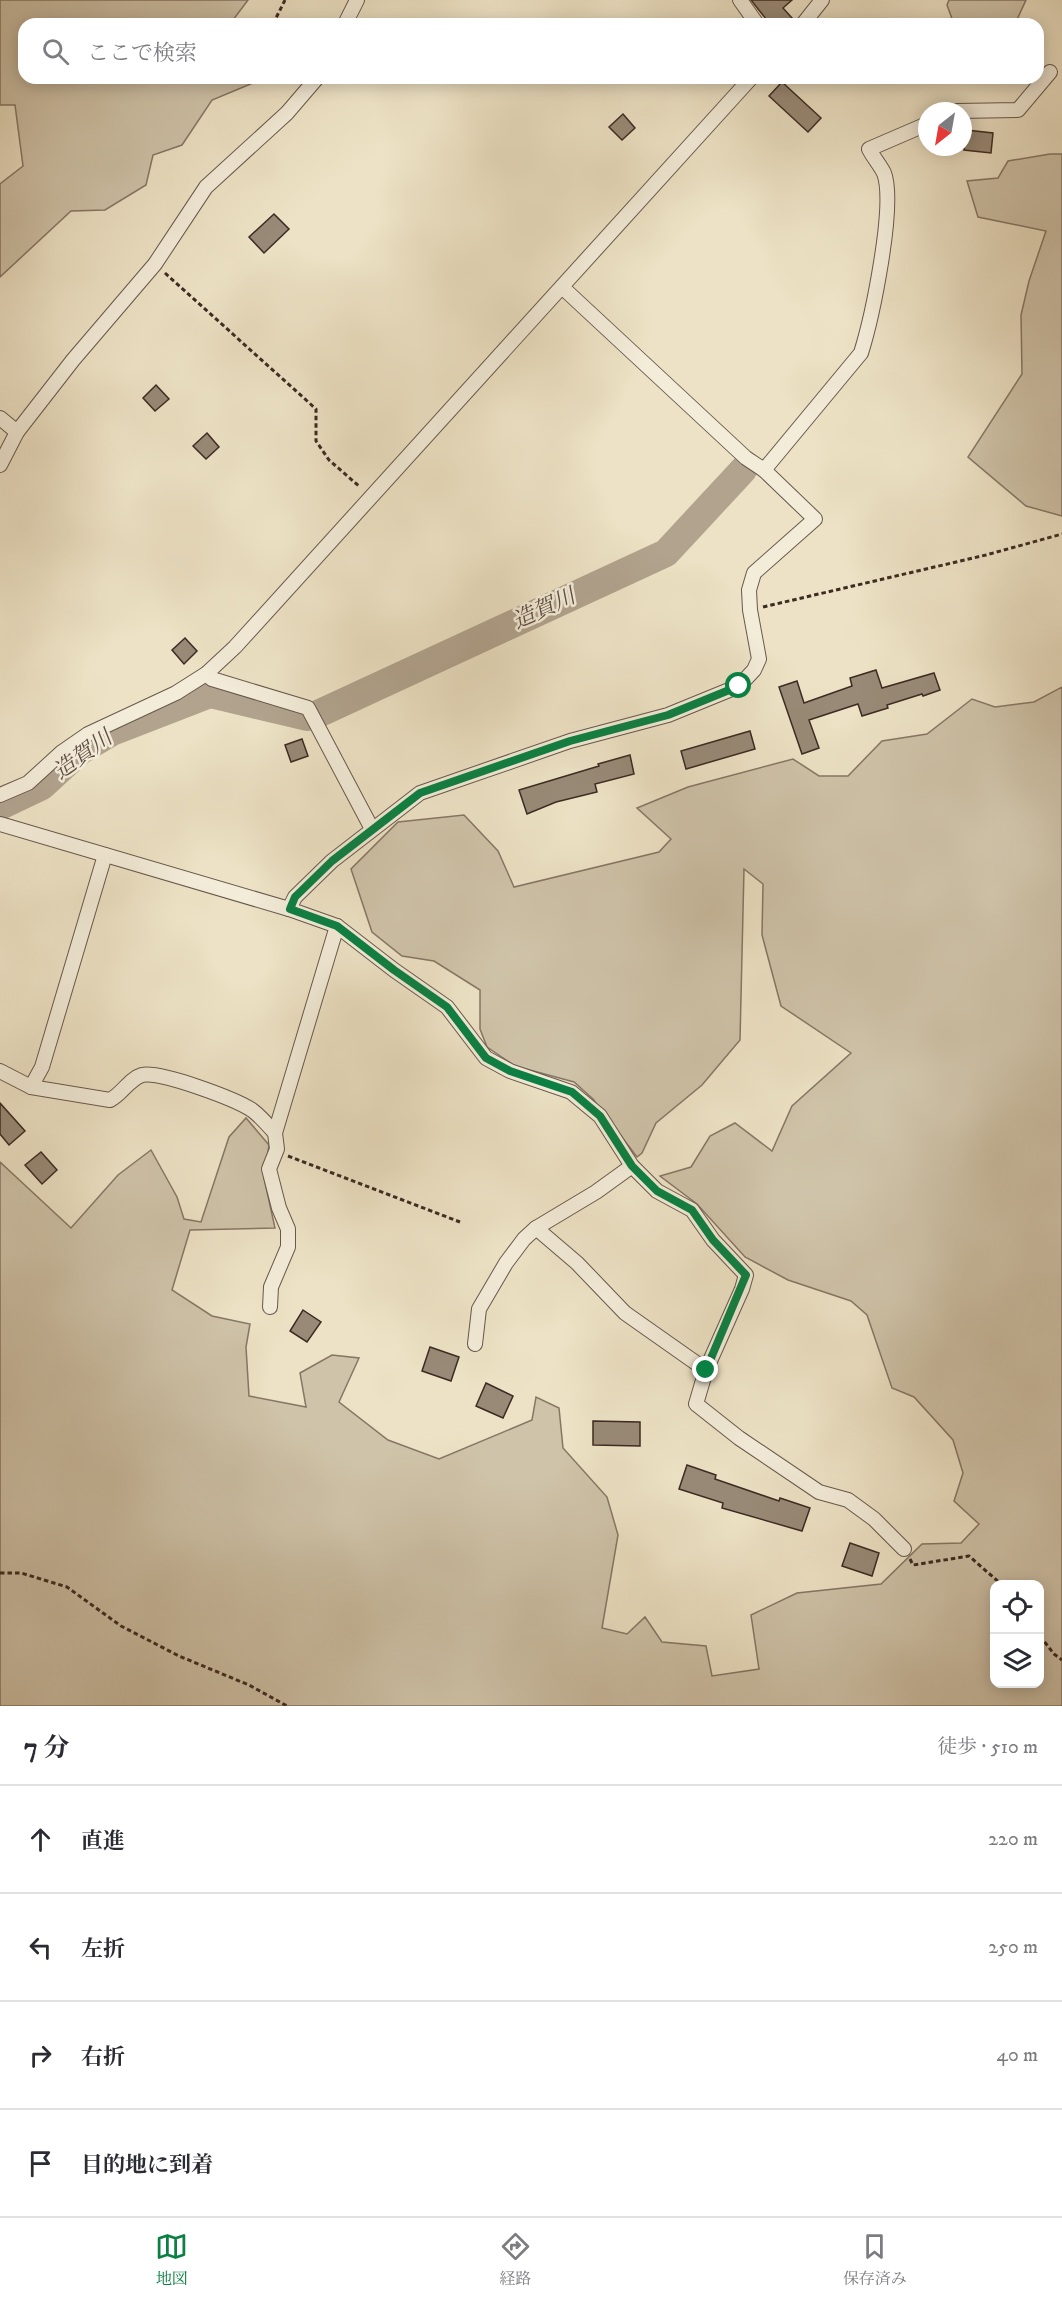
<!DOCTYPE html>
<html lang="ja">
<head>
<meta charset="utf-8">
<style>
	:root { --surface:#fff; --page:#f7f7f7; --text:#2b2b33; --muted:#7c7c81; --line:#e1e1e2; --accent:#0b8043 }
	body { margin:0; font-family:"IM FELL DW Pica","Noto Serif JP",serif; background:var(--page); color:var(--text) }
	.controls { position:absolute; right:18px; bottom:18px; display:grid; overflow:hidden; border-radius:12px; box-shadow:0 3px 15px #0003 }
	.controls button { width:54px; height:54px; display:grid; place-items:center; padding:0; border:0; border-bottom:2px solid var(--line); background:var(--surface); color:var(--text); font:30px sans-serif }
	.compass { position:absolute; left:918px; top:102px; width:54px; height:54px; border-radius:50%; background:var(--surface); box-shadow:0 3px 15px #0003; rotate:211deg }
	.stop { position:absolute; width:18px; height:18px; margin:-14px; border:4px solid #0b8043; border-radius:50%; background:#fff }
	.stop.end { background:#0b8043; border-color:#fff; box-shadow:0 2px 6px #0008 }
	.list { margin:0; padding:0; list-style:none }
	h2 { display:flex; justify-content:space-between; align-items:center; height:78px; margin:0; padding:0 24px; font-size:26px }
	h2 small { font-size:20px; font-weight:400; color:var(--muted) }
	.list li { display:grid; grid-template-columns:39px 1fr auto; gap:18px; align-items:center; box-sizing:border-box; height:108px; padding:0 24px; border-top:2px solid var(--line) }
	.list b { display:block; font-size:22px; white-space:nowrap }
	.list em { font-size:20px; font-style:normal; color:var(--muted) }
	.icon { flex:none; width:33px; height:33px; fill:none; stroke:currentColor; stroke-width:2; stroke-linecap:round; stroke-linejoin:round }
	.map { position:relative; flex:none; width:1062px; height:1706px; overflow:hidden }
	.search { position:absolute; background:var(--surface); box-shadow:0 3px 15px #0003; left:18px; right:18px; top:18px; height:66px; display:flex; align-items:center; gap:15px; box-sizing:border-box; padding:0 21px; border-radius:18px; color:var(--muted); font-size:22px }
	.sheet { height:510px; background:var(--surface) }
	nav { display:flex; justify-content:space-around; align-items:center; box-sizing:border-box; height:84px; border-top:2px solid var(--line); background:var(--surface); font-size:16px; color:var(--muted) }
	nav a { display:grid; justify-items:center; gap:3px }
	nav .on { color:var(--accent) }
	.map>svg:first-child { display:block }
	.green { fill:#cfc3a9; stroke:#867666; stroke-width:1.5; fill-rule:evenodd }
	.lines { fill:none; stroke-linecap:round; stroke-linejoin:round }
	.river { stroke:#b1a38e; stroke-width:28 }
	.building { fill:#988a77; stroke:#3c2a23; stroke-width:1.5 }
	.minor-casing { stroke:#68584c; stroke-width:16 }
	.path { stroke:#3c2a23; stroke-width:3; stroke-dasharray:4.5 3; stroke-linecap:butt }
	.minor { stroke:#f3ecd9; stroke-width:14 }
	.route { stroke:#0b8043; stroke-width:8 }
	.labels { text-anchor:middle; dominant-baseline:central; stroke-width:5; stroke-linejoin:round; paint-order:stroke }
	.water-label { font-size:22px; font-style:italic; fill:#5f4e43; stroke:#f3ecd9 }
</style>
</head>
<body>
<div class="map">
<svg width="1062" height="1706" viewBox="0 0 1062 1706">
	<rect width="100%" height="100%" fill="#ede2c5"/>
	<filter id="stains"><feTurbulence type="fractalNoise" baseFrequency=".00333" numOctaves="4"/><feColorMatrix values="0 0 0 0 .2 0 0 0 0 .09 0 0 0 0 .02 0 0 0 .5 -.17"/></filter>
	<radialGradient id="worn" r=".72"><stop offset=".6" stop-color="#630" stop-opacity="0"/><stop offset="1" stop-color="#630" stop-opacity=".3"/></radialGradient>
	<!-- green -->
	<g class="green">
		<path d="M 0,0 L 248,0 L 230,24 L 24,24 L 24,78 L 253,78 L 253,83 L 212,100 L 182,145 L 153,155 L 146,185 L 105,210 L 71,211 L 0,277 L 0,184 L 23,166 L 15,105 L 0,105 Z"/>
		<path d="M 949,0 L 1026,0 L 1015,24 L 954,24 L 947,5 Z"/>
		<path d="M 1050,154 L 1062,154 L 1062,516 L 1026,506 L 968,457 L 1022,374 L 1021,315 L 1029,281 L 1046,231 L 978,217 L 967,181 L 998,178 L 1008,161 Z"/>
		<path d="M 1062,687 L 1062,1706 L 0,1706 L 0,1162 L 71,1228 L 118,1175 L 151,1150 L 177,1197 L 184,1219 L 201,1222 L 229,1137 L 246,1118 L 269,1145 L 264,1178 L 275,1228 L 190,1230 L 172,1290 L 212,1316 L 250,1324 L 246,1347 L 249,1396 L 306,1407 L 300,1373 L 332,1355 L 359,1358 L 339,1402 L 388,1440 L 439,1459 L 532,1420 L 536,1397 L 559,1408 L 563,1448 L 607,1497 L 618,1535 L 602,1628 L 627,1634 L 645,1617 L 662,1642 L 706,1646 L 712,1676 L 759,1669 L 751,1615 L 797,1593 L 881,1584 L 922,1544 L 961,1543 L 979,1524 L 954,1501 L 963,1473 L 953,1440 L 914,1397 L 892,1388 L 867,1315 L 851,1301 L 788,1280 L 745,1257 L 697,1204 L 660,1176 L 691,1167 L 710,1136 L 735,1123 L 772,1151 L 792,1106 L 851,1053 L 781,1006 L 762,935 L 763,884 L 744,869 L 740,1040 L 702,1085 L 656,1123 L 642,1153 L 637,1157 L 593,1099 L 574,1082 L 515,1066 L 487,1047 L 480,1029 L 480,990 L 434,961 L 402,956 L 372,932 L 351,869 L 398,822 L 464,815 L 498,851 L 514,887 L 659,852 L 671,839 L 637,808 L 688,787 L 793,759 L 819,776 L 848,776 L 882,741 L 927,734 L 972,699 L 995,707 L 1034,702 ZM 994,1584 L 1040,1584 L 1040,1684 L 994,1684 Z"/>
	</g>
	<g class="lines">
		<!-- river -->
		<g class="river">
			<path d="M 320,713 L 666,553 L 743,470"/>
			<path d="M 0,806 L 42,786 L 80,751 L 112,732 L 210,694 L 307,717"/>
		</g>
	</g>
	<!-- building -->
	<g class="building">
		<path d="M 751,0 L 792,0 L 783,8 L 792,18 L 786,24 L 770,24 Z"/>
		<path d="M 782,82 L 821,118 L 808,132 L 769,96 Z"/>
		<path d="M 623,114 L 635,128 L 622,140 L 609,127 Z"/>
		<path d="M 966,130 L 993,133 L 991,153 L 964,150 Z"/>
		<path d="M 274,214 L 289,229 L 264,253 L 249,237 Z"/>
		<path d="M 156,385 L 169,399 L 155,411 L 143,398 Z"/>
		<path d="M 207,433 L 219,447 L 206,459 L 193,446 Z"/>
		<path d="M 185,638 L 197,651 L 184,664 L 172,650 Z"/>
		<path d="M 876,670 L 882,688 L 934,673 L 940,690 L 923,696 L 922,694 L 887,705 L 888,708 L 862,716 L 858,704 L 809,720 L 819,748 L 802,754 L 779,687 L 797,681 L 804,703 L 852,686 L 850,678 Z"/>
		<path d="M 750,731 L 755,749 L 686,769 L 681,751 Z"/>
		<path d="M 302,739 L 308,756 L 291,762 L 285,745 Z"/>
		<path d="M 630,755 L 634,774 L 595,784 L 597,792 L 556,802 L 527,814 L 519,790 L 599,766 L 598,764 Z"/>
		<path d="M 0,1103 L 25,1131 L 9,1145 L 0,1134 Z"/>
		<path d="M 41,1152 L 57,1170 L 42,1184 L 25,1165 Z"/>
		<path d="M 303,1310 L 321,1322 L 307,1342 L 290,1331 Z"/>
		<path d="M 430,1347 L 459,1357 L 451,1381 L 422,1371 Z"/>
		<path d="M 486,1383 L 513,1396 L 503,1418 L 476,1406 Z"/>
		<path d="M 593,1421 L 640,1422 L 640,1446 L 593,1445 Z"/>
		<path d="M 687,1465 L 716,1475 L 715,1479 L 779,1501 L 780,1498 L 810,1508 L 802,1531 L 722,1508 L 723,1503 L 679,1489 Z"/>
		<path d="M 850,1543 L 879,1553 L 872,1576 L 842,1566 Z"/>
	</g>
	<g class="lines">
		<defs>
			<g id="minor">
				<path d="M 740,0 L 757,24"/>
				<path d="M 345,24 L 357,0"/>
				<path d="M 803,24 L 822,0"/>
				<path d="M 957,111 L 1018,110 L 1050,72"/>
				<path d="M 0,418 L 17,432"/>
				<path d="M 0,465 L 17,432 L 73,360 L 155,264 L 206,187 L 287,113 L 317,78"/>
				<path d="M 764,470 L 861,353 C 872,318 896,205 884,173 C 880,165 873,157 869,149 L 927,124"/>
				<path d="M 206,674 L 212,679 L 308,708 L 372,829"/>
				<path d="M 0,795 L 28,783 L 62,752 L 88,734 L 176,693 L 206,674 L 235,647 L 751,78"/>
				<path d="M 0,824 L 289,909 L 337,926 L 394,970 L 447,1007 L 486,1058 L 510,1071 L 571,1092 L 600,1116 L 632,1166 L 657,1191 L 692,1210 L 713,1240 L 746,1275 L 742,1289 L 706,1370 L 696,1404 L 739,1438 L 819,1492 L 848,1500 L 874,1519 L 904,1549"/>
				<path d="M 289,909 L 295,897 L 332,861 L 420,793 L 570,741 L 668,715 L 739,686 L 754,670 L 759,659 L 750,610 L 749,590 L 754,573 L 815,519 L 764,470 L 746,458 L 562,287"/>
				<path d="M 0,1071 L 31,1087 L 110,1100 C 122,1094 129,1079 142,1075 C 161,1071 235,1099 252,1110 C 260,1116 268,1125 275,1133"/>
				<path d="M 31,1087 L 42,1067 L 105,855"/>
				<path d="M 536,1228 L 577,1263 L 625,1313 L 706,1370"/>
				<path d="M 270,1307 L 271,1287 L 288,1247 L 288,1229 L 279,1208 L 269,1169 L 277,1149 L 275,1133 L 337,926"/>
				<path d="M 475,1344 L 479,1309 L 506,1263 L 524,1239 L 536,1228 L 596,1192 L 632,1166"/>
			</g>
		</defs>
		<!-- minor casing -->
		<use href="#minor" class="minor-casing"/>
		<!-- path -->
		<g class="path">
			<path d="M 273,24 L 285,0"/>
			<path d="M 165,273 L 316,409 L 316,441 L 329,460 L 360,487"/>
			<path d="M 763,607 L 986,555 L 1062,534"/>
			<path d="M 288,1156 L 460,1222"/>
			<path d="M 910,1559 L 913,1565 L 969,1556 L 1001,1584"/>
			<path d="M 0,1573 L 21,1573 L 67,1587 L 121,1626 L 179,1656 L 249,1685 L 287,1706"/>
			<path d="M 1040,1636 L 1054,1654 L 1062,1660"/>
		</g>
		<!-- minor -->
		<use href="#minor" class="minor"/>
	</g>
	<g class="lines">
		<!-- route -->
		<path class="route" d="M 706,1370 L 746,1275 L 713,1240 L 692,1210 L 657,1191 L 632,1166 L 600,1116 L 572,1092 L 510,1071 L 486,1058 L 447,1007 L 394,970 L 337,926 L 290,909 L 295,897 L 332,861 L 420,793 L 570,741 L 668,715 L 739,686"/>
	</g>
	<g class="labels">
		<!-- water labels -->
		<g class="water-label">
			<text transform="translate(544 609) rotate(-25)">造賀川</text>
			<text transform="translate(83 755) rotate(-36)">造賀川</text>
		</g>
	</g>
	<rect width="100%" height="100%" filter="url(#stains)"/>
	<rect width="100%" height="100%" fill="url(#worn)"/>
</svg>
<div class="controls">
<button><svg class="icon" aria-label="locate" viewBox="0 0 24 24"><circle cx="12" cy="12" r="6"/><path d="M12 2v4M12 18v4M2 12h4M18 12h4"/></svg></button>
<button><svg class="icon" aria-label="layers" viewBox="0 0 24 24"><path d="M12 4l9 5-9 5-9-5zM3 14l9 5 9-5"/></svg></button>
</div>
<svg class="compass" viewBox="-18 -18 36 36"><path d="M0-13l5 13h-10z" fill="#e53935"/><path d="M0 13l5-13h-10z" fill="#7c7c81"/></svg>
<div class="stop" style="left:739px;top:686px"></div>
<div class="stop end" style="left:706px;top:1370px"></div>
<div class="search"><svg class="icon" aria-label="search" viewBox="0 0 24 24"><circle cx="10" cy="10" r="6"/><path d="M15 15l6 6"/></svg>ここで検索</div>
</div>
<section class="sheet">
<h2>7 分<small>徒歩 · 510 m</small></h2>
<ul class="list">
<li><svg class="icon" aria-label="ahead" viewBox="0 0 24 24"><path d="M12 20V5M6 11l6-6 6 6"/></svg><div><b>直進</b></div><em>220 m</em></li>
<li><svg class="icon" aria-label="left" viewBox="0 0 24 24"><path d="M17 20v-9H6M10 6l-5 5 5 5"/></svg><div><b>左折</b></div><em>250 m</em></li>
<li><svg class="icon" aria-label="right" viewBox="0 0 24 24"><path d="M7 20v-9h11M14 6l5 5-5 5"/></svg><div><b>右折</b></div><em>40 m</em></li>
<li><svg class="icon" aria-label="arrive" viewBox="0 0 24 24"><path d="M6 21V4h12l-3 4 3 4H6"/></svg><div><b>目的地に到着</b></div></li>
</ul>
</section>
<nav>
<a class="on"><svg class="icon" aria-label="map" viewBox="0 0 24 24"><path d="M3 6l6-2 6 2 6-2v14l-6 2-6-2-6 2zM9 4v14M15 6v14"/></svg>地図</a>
<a><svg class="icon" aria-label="directions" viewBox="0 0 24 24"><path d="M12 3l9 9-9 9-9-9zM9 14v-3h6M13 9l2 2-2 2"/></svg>経路</a>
<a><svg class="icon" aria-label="saved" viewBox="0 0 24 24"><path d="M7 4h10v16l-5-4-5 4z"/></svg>保存済み</a>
</nav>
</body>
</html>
